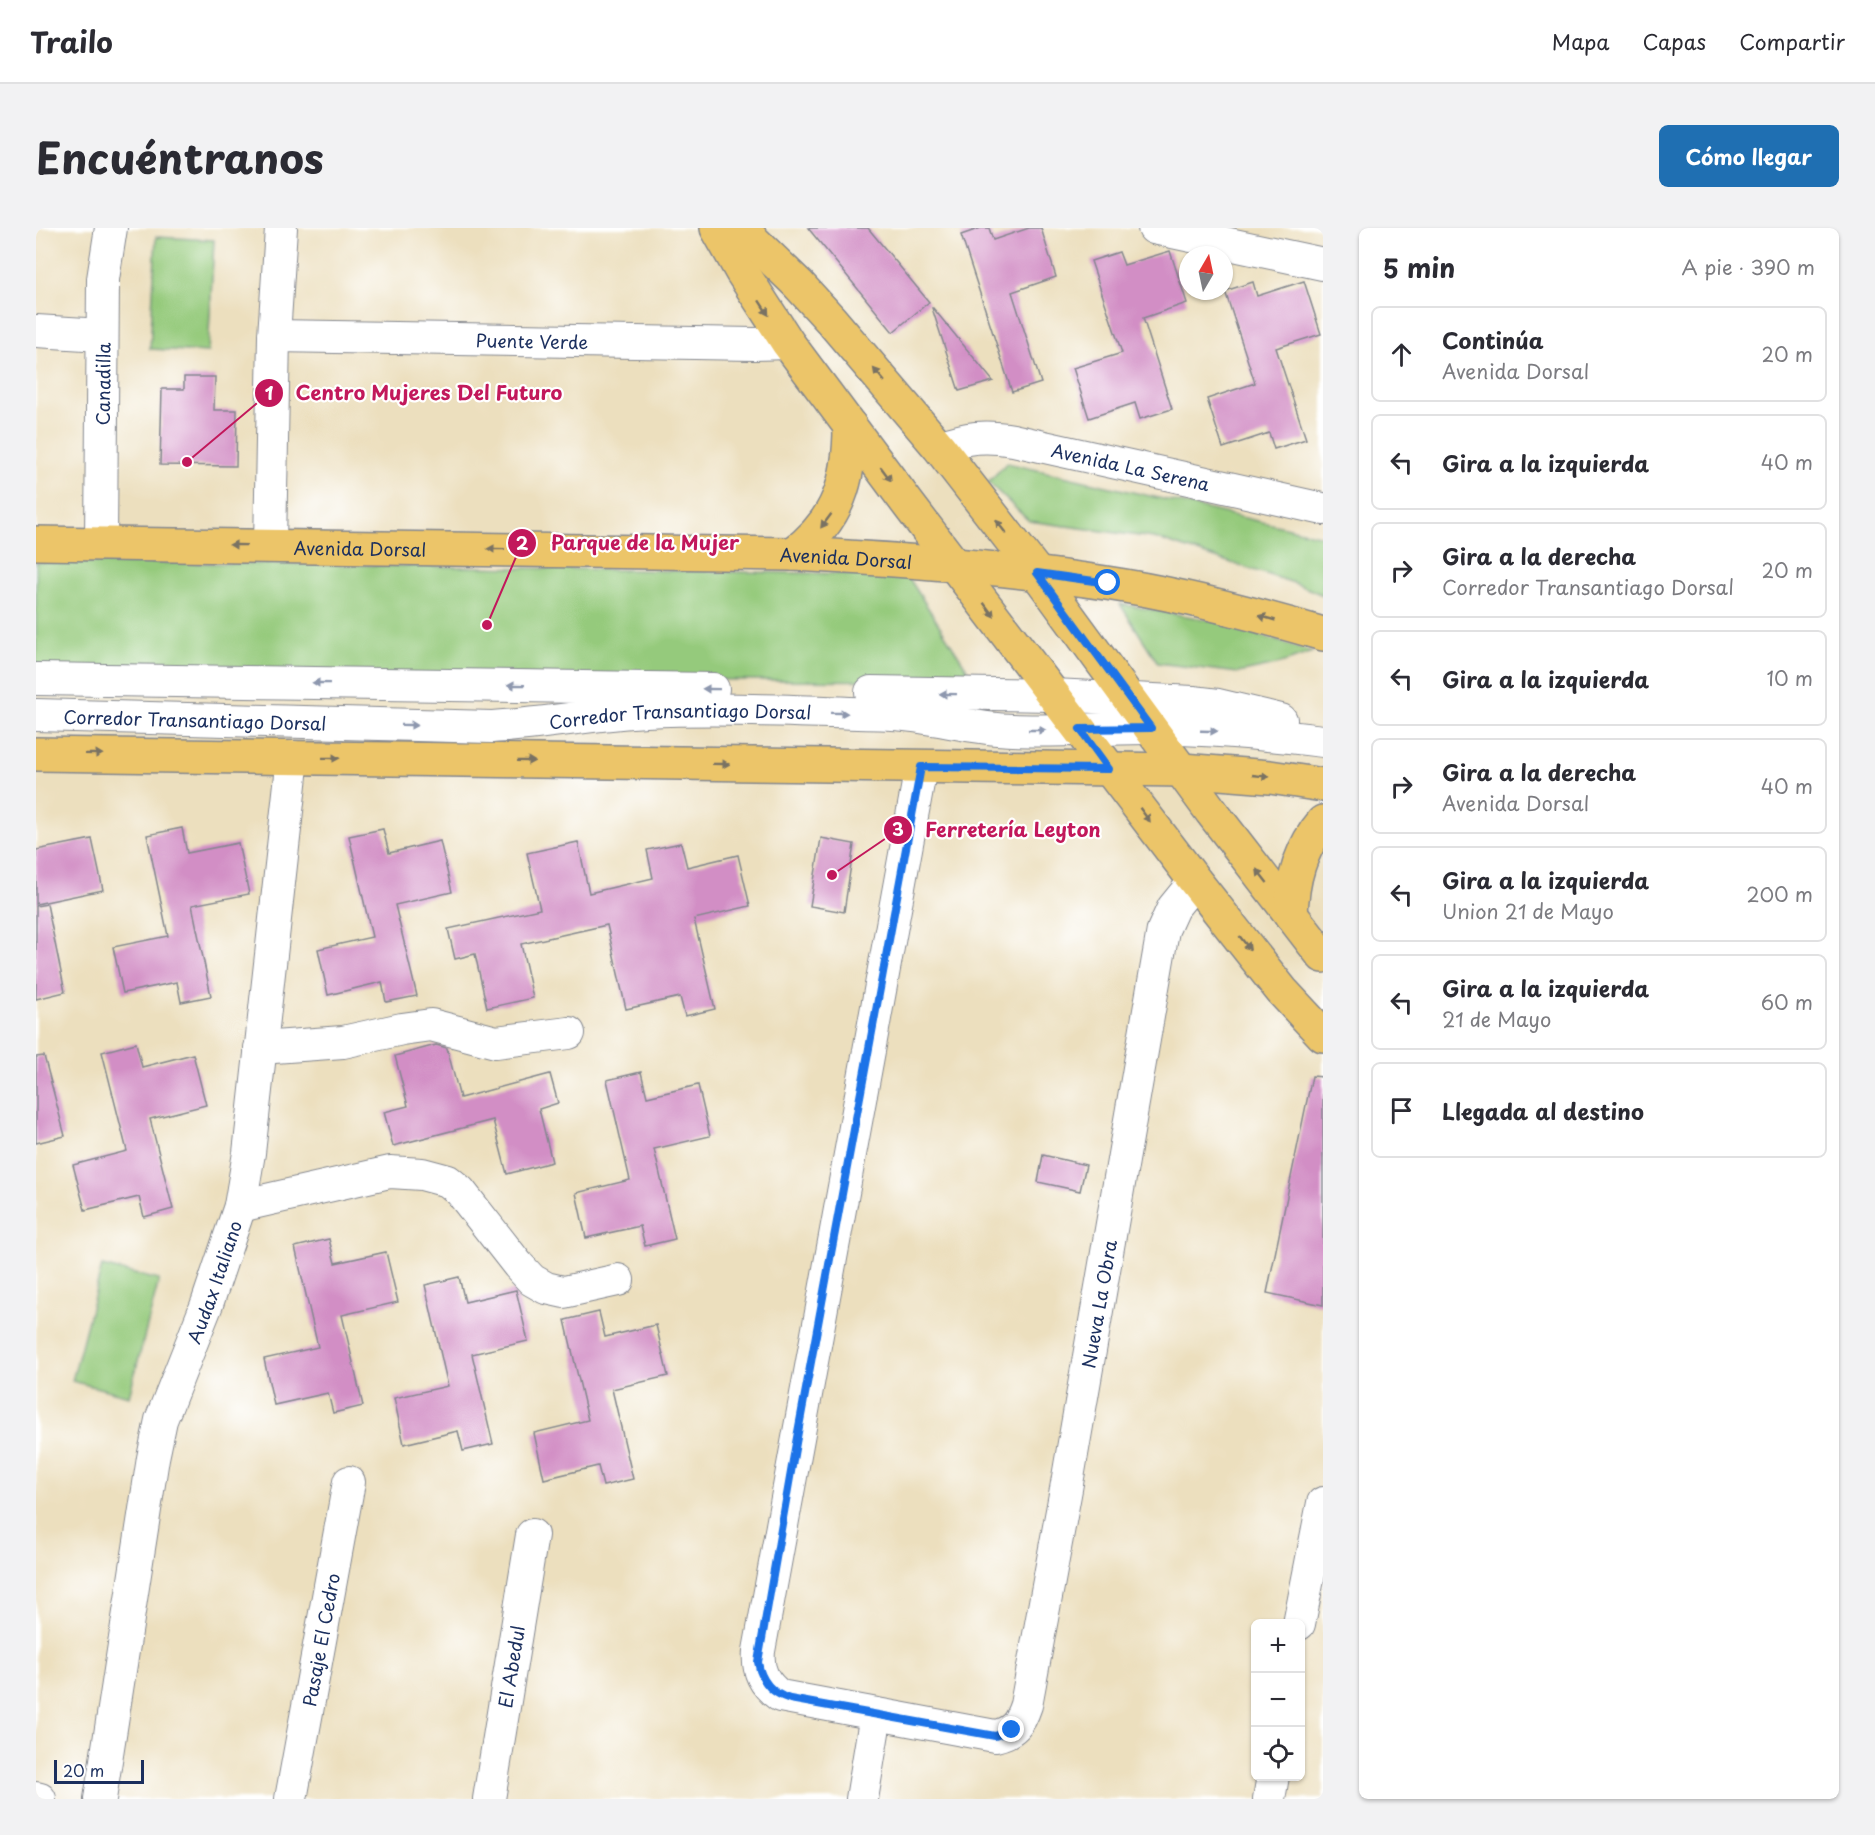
<!DOCTYPE html>
<html lang="es">
<head>
<meta charset="utf-8">
<style>
	:root { --surface:#fff; --page:#f2f2f3; --text:#2b2b33; --muted:#7c7c81; --line:#e1e1e2; --accent:#1f6fb2 }
	body { margin:0; font-family:"Playpen Sans",sans-serif; background:var(--page); color:var(--text) }
	.controls { position:absolute; right:18px; bottom:18px; display:grid; overflow:hidden; border-radius:9px; box-shadow:0 2px 4px #0004 }
	.controls button { width:54px; height:54px; display:grid; place-items:center; padding:0; border:0; border-bottom:2px solid var(--line); background:var(--surface); color:var(--text); font:30px sans-serif }
	.compass { position:absolute; left:1143px; top:18px; width:54px; height:54px; border-radius:50%; background:var(--surface); box-shadow:0 2px 4px #0004; rotate:9deg }
	.scale { position:absolute; left:18px; bottom:15px; width:90px; box-sizing:border-box; padding-left:6px; border:3px solid #1b2f5e; border-top:0; font-size:16px; line-height:21px; white-space:nowrap; color:#1b2f5e; -webkit-text-stroke:4px #fff; paint-order:stroke }
	.stop { position:absolute; width:18px; height:18px; margin:-14px; border:4px solid #1a73e8; border-radius:50%; background:#fff }
	.stop.end { background:#1a73e8; border-color:#fff; box-shadow:0 2px 6px #0008 }
	.list { margin:0; padding:0; list-style:none }
	h2 { display:flex; justify-content:space-between; align-items:center; height:78px; margin:0; padding:0 24px; font-size:26px }
	h2 small { font-size:20px; font-weight:400; color:var(--muted) }
	.list li { display:grid; grid-template-columns:39px 1fr auto; gap:18px; align-items:center; box-sizing:border-box; height:96px; margin:0 12px 12px; padding:0 12px; border:2px solid var(--line); border-radius:9px }
	.list b { display:block; font-size:22px; white-space:nowrap }
	.list p { margin:0; font-size:20px; white-space:nowrap; color:var(--muted) }
	.list em { font-size:20px; font-style:normal; color:var(--muted) }
	.icon { flex:none; width:33px; height:33px; fill:none; stroke:currentColor; stroke-width:2; stroke-linecap:round; stroke-linejoin:round }
	.map { position:relative; flex:none; width:1287px; height:1571px; overflow:hidden; border-radius:9px }
	header { display:flex; align-items:center; gap:36px; box-sizing:border-box; height:84px; padding:0 30px; background:var(--surface); border-bottom:2px solid var(--line) }
	header strong { font-size:28px }
	nav { display:flex; gap:33px; margin-inline-start:auto; font-size:21px }
	.intro { display:flex; align-items:center; justify-content:space-between; box-sizing:border-box; height:144px; padding:0 36px }
	h1 { margin:0; font-size:42px }
	.button { padding:15px 27px; border-radius:9px; background:var(--accent); color:#fff; font-size:21px; font-weight:700 }
	main { display:flex; gap:36px; padding:0 36px }
	aside { flex:1; background:var(--surface); border-radius:9px; box-shadow:0 2px 4px #0004 }
	.map>svg:first-child { display:block }
	.green { fill:#95ca7c; stroke:#587c6d; stroke-width:1.5 }
	.building { fill:#d28ec5 }
	.lines { fill:none; stroke-linecap:round; stroke-linejoin:round }
	.minor-casing { stroke:#84878e; stroke-width:34 }
	.major-casing { stroke:#84878e; stroke-width:36 }
	.minor { stroke:#fff; stroke-width:32 }
	.major { stroke:#ecc569; stroke-width:33 }
	.oneway { fill:#797263 }
	.oneway2 { fill:#8d97ae }
	.route { stroke:#1a73e8; stroke-width:8 }
	.labels { text-anchor:middle; dominant-baseline:central; stroke-width:4.5; stroke-linejoin:round; paint-order:stroke }
	.street-label { font-size:18px; fill:#1b2f5e; stroke:#fff }
	.leader { fill:none; stroke:#c2185b; stroke-width:2 }
	.callout-dot { fill:#c2185b; stroke:#fff; stroke-width:2 }
	.mark-label { font-size:18px; text-anchor:middle; font-weight:bold; fill:#fff }
	.callout-label { font-size:20px; text-anchor:middle; font-weight:bold; fill:#c2185b; stroke:#fff; stroke-width:4.5; stroke-linejoin:round; paint-order:stroke }
</style>
</head>
<body>
<header>
<strong>Trailo</strong>
<nav><a>Mapa</a><a>Capas</a><a>Compartir</a></nav>
</header>
<div class="intro"><h1>Encuéntranos</h1><a class="button">Cómo llegar</a></div>
<main>
<div class="map">
<svg width="1287" height="1571" viewBox="0 0 1287 1571">
	<rect width="100%" height="100%" fill="#fff"/>
	<filter id="ink" filterUnits="userSpaceOnUse"><feTurbulence type="fractalNoise" baseFrequency=".0167" numOctaves="2"/><feDisplacementMap in="SourceGraphic" scale="12" xChannelSelector="R" yChannelSelector="G"/><feConvolveMatrix kernelMatrix="1 2 1 2 8 2 1 2 1" color-interpolation-filters="sRGB"/></filter>
	<filter id="wash" filterUnits="userSpaceOnUse"><feTurbulence type="fractalNoise" baseFrequency=".008" numOctaves="4" result="noise"/><feDisplacementMap in="SourceGraphic" scale="24" xChannelSelector="R" yChannelSelector="G"/><feGaussianBlur stdDeviation="1.35" result="paint"/><feColorMatrix in="noise" values="0 0 0 0 0 0 0 0 0 0 0 0 0 0 0 0 0 1.4 0 .05"/><feComposite in="paint" operator="in"/></filter>
	<g filter="url(#wash)">
		<rect width="100%" height="100%" fill="#ecdfbe"/>
		<!-- green -->
		<g class="green">
			<path d="M 120,9 L 178,12 L 172,124 L 114,121 Z"/>
			<path d="M 971,235 L 1287,308 L 1287,367 L 1261,356 L 1118,310 L 993,293 L 952,254 Z"/>
			<path d="M 0,334 L 265,336 L 871,347 L 939,453 L 67,449 L 0,446 Z"/>
			<path d="M 1084,376 L 1178,393 L 1276,424 L 1240,437 L 1202,445 L 1122,435 Z"/>
			<path d="M 66,1038 L 123,1052 L 93,1168 L 36,1153 Z"/>
		</g>
		<g id="blocks">
			<!-- building -->
			<g class="building">
				<path d="M 772,0 L 832,0 L 893,74 L 857,104 Z"/>
				<path d="M 945,0 L 953,0 L 957,12 L 993,0 L 1005,0 L 1020,49 L 976,64 L 1005,155 L 976,164 L 925,7 Z"/>
				<path d="M 1134,23 L 1151,75 L 1107,90 L 1136,181 L 1104,191 L 1099,175 L 1053,190 L 1037,140 L 1086,125 L 1055,33 L 1083,24 L 1088,37 Z"/>
				<path d="M 1268,53 L 1285,106 L 1240,120 L 1270,211 L 1238,221 L 1233,205 L 1187,220 L 1171,171 L 1219,155 L 1189,63 L 1217,54 L 1221,68 Z"/>
				<path d="M 896,80 L 897,80 L 957,153 L 923,163 Z"/>
				<path d="M 148,149 L 179,149 L 178,182 L 201,182 L 200,238 L 124,237 L 126,161 L 148,161 Z"/>
				<path d="M 146,600 L 151,625 L 202,615 L 213,666 L 156,677 L 175,768 L 145,774 L 141,754 L 87,765 L 77,719 L 132,708 L 111,607 Z"/>
				<path d="M 347,601 L 353,625 L 404,613 L 416,664 L 359,677 L 381,768 L 350,774 L 346,754 L 292,767 L 282,721 L 336,709 L 313,608 Z"/>
				<path d="M 785,610 L 818,616 L 808,684 L 774,678 Z"/>
				<path d="M 56,611 L 67,662 L 0,676 L 0,622 Z"/>
				<path d="M 542,614 L 553,665 L 617,650 L 611,622 L 645,615 L 651,639 L 702,627 L 714,678 L 658,691 L 679,781 L 649,788 L 644,769 L 590,781 L 571,697 L 485,716 L 497,770 L 451,780 L 439,726 L 419,731 L 412,701 L 504,681 L 491,625 Z"/>
				<path d="M 11,676 L 29,764 L 0,771 L 0,678 Z"/>
				<path d="M 100,815 L 106,839 L 157,826 L 170,877 L 114,891 L 137,981 L 108,989 L 103,969 L 49,982 L 37,937 L 91,923 L 66,824 Z"/>
				<path d="M 400,817 L 411,820 L 424,870 L 514,846 L 522,875 L 503,881 L 516,934 L 471,946 L 457,892 L 357,918 L 348,884 L 372,878 L 359,828 Z"/>
				<path d="M 8,828 L 29,908 L 0,915 L 0,829 Z"/>
				<path d="M 605,844 L 611,869 L 662,857 L 674,908 L 618,921 L 639,1011 L 609,1018 L 604,998 L 550,1010 L 540,965 L 594,952 L 571,852 Z"/>
				<path d="M 1276,848 L 1287,849 L 1287,1077 L 1231,1065 Z"/>
				<path d="M 1007,927 L 1050,937 L 1044,963 L 1002,954 Z"/>
				<path d="M 293,1011 L 299,1035 L 350,1024 L 362,1074 L 306,1087 L 327,1178 L 297,1185 L 292,1165 L 238,1177 L 228,1131 L 282,1119 L 259,1019 Z"/>
				<path d="M 423,1049 L 429,1074 L 480,1062 L 492,1113 L 436,1126 L 457,1216 L 427,1223 L 422,1203 L 368,1216 L 358,1170 L 412,1158 L 389,1057 Z"/>
				<path d="M 563,1084 L 569,1109 L 620,1097 L 632,1148 L 576,1161 L 597,1251 L 567,1258 L 562,1238 L 508,1251 L 498,1205 L 552,1192 L 529,1092 Z"/>
			</g>
		</g>
	</g>
	<g filter="url(#ink)">
		<use href="#blocks" fill-opacity="0" stroke="#84878e" stroke-width="1.5"/>
		<g class="lines">
			<defs>
				<g id="minor">
					<path d="M 1118,0 L 1287,36"/>
					<path d="M 0,103 L 66,107"/>
					<path id="s1" d="M 238,108 L 718,116 L 752,115"/>
					<path id="s2" d="M 903,219 C 931,209 949,207 977,212 L 1287,281"/>
					<path id="s3" d="M 65,314 L 67,51 L 75,0"/>
					<path d="M 234,317 L 238,108 L 245,0"/>
					<path d="M 0,451 L 677,461"/>
					<path d="M 835,464 L 1018,467 L 1157,474 L 1182,477 L 1245,492"/>
					<path id="s4" d="M 0,487 L 456,499 C 507,496 558,486 610,483 C 691,479 774,484 856,486 C 897,488 936,501 977,502 C 1023,504 1069,500 1114,500 C 1172,501 1230,506 1287,513"/>
					<path id="s5" d="M 885,539 L 723,1423 C 721,1443 728,1456 744,1468 L 959,1508 C 978,1504 984,1495 990,1477 L 1030,1261 L 1127,702 L 1137,680 L 1159,653"/>
					<path d="M 224,820 L 307,814 L 366,801 L 395,797 L 460,814 L 533,805"/>
					<path d="M 204,978 L 354,944 L 386,946 L 412,953 L 424,963 L 482,1037 L 496,1052 L 510,1060 L 528,1064 L 582,1052"/>
					<path d="M 1263,1396 L 1287,1275"/>
					<path d="M 0,1570 L 4,1571"/>
					<path id="s6" d="M 64,1571 L 117,1230 L 125,1192 L 171,1076 L 204,978 L 213,925 L 257,529"/>
					<path id="s7" d="M 255,1571 L 313,1254"/>
					<path id="s8" d="M 453,1571 L 496,1307"/>
					<path d="M 826,1571 L 840,1486"/>
					<path d="M 1233,1571 L 1237,1548"/>
				</g>
				<g id="major">
					<path d="M 681,0 L 706,44 L 752,115 L 872,276 L 1159,653 L 1246,763 L 1287,807"/>
					<path d="M 704,0 L 762,56 L 795,92 L 903,219 L 1001,345 L 1175,583 L 1287,728"/>
					<path id="s9" d="M 0,315 L 757,326 C 862,331 966,339 1070,355 C 1144,366 1216,385 1287,406"/>
					<path d="M 757,326 C 803,292 814,252 814,198"/>
					<path d="M 0,526 L 1146,542 L 1234,549 L 1287,557"/>
					<path d="M 1255,687 C 1256,652 1264,621 1287,594"/>
				</g>
			</defs>
			<!-- minor casing -->
			<use href="#minor" class="minor-casing"/>
			<!-- major casing -->
			<use href="#major" class="major-casing"/>
			<!-- minor -->
			<use href="#minor" class="minor"/>
			<!-- major -->
			<use href="#major" class="major"/>
		</g>
		<!-- one-way arrows -->
		<defs><path id="oneway-solid" d="M-6-.8H1V-3.2L6.5 0L1 3.2V.8H-6Z" transform="scale(1.5)"/></defs>
		<g class="oneway">
			<use href="#oneway-solid" transform="translate(728 80) rotate(57)"/>
			<use href="#oneway-solid" transform="translate(843 147) rotate(-130)"/>
			<use href="#oneway-solid" transform="translate(850 246) rotate(53)"/>
			<use href="#oneway-solid" transform="translate(790 293) rotate(127)"/>
			<use href="#oneway-solid" transform="translate(965 299) rotate(-128)"/>
			<use href="#oneway-solid" transform="translate(202 317) rotate(-179)"/>
			<use href="#oneway-solid" transform="translate(460 321) rotate(-179)"/>
			<use href="#oneway-solid" transform="translate(953 382) rotate(53)"/>
			<use href="#oneway-solid" transform="translate(1231 390) rotate(-164)"/>
			<use href="#oneway-solid" transform="translate(58 526) rotate(1)"/>
			<use href="#oneway-solid" transform="translate(295 530) rotate(1)"/>
			<use href="#oneway-solid" transform="translate(490 533) rotate(1)"/>
			<use href="#oneway-solid" transform="translate(685 536) rotate(1)"/>
			<use href="#oneway-solid" transform="translate(1225 548) rotate(6)"/>
			<use href="#oneway-solid" transform="translate(1109 587) rotate(53)"/>
			<use href="#oneway-solid" transform="translate(1226 648) rotate(-128)"/>
			<use href="#oneway-solid" transform="translate(1209 715) rotate(52)"/>
		</g>
		<g class="oneway2">
			<use href="#oneway-solid" transform="translate(285 455) rotate(-179)"/>
			<use href="#oneway-solid" transform="translate(480 457) rotate(-179)"/>
			<use href="#oneway-solid" transform="translate(675 461) rotate(-179)"/>
			<use href="#oneway-solid" transform="translate(912 466) rotate(-179)"/>
			<use href="#oneway-solid" transform="translate(803 485) rotate(1)"/>
			<use href="#oneway-solid" transform="translate(373 497) rotate(1)"/>
			<use href="#oneway-solid" transform="translate(1001 502)"/>
			<use href="#oneway-solid" transform="translate(1173 503) rotate(2)"/>
		</g>
	</g>
	<g class="lines" filter="url(#ink)">
		<!-- route -->
		<path class="route" d="M 976,1502 L 959,1508 L 754,1471 C 735,1465 725,1453 722,1434 L 760,1215 L 885,539 L 1073,541 L 1044,501 L 1115,500 L 1001,345 L 1072,355"/>
	</g>
	<g class="labels">
		<!-- street labels -->
		<g class="street-label">
			<text stroke="none"><textPath href="#s1" startOffset="258">Puente Verde</textPath></text>
			<text stroke="none"><textPath href="#s3" startOffset="158">Canadilla</textPath></text>
			<text stroke="none"><textPath href="#s2" startOffset="196">Avenida La Serena</textPath></text>
			<text stroke="none"><textPath href="#s9" startOffset="324">Avenida Dorsal</textPath></text>
			<text stroke="none"><textPath href="#s9" startOffset="810">Avenida Dorsal</textPath></text>
			<text stroke="none"><textPath href="#s4" startOffset="645">Corredor Transantiago Dorsal</textPath></text>
			<text stroke="none"><textPath href="#s4" startOffset="159">Corredor Transantiago Dorsal</textPath></text>
			<text stroke="none"><textPath href="#s6" startOffset="532">Audax Italiano</textPath></text>
			<text stroke="none"><textPath href="#s5" startOffset="1624">Nueva La Obra</textPath></text>
			<text stroke="none"><textPath href="#s7" startOffset="162">Pasaje El Cedro</textPath></text>
			<text stroke="none"><textPath href="#s8" startOffset="134">El Abedul</textPath></text>
		</g>
	</g>
	<!-- callouts -->
	<path class="leader" d="M151 234L233 165M451 397L486 315M796 647L862 602"/>
	<g class="callout-dot">
		<circle cx="151" cy="234" r="6"/>
		<circle cx="451" cy="397" r="6"/>
		<circle cx="796" cy="647" r="6"/>
		<circle cx="233" cy="165" r="15"/>
		<circle cx="486" cy="315" r="15"/>
		<circle cx="862" cy="602" r="15"/>
	</g>
	<g class="mark-label">
		<text x="233" y="172">1</text>
		<text x="486" y="322">2</text>
		<text x="862" y="608">3</text>
	</g>
	<g class="callout-label">
		<text x="393" y="172">Centro Mujeres Del Futuro</text>
		<text x="609" y="322">Parque de la Mujer</text>
		<text x="977" y="609">Ferretería Leyton</text>
	</g>
</svg>
<div class="controls">
<button>+</button>
<button>−</button>
<button><svg class="icon" aria-label="locate" viewBox="0 0 24 24"><circle cx="12" cy="12" r="6"/><path d="M12 2v4M12 18v4M2 12h4M18 12h4"/></svg></button>
</div>
<svg class="compass" viewBox="-18 -18 36 36"><path d="M0-13l5 13h-10z" fill="#e53935"/><path d="M0 13l5-13h-10z" fill="#7c7c81"/></svg>
<div class="scale">20 m</div>
<div class="stop" style="left:1072px;top:355px"></div>
<div class="stop end" style="left:976px;top:1502px"></div>
</div>
<aside>
<h2>5 min<small>A pie · 390 m</small></h2>
<ul class="list">
<li><svg class="icon" aria-label="ahead" viewBox="0 0 24 24"><path d="M12 20V5M6 11l6-6 6 6"/></svg><div><b>Continúa</b><p>Avenida Dorsal</p></div><em>20 m</em></li>
<li><svg class="icon" aria-label="left" viewBox="0 0 24 24"><path d="M17 20v-9H6M10 6l-5 5 5 5"/></svg><div><b>Gira a la izquierda</b></div><em>40 m</em></li>
<li><svg class="icon" aria-label="right" viewBox="0 0 24 24"><path d="M7 20v-9h11M14 6l5 5-5 5"/></svg><div><b>Gira a la derecha</b><p>Corredor Transantiago Dorsal</p></div><em>20 m</em></li>
<li><svg class="icon" aria-label="left" viewBox="0 0 24 24"><path d="M17 20v-9H6M10 6l-5 5 5 5"/></svg><div><b>Gira a la izquierda</b></div><em>10 m</em></li>
<li><svg class="icon" aria-label="right" viewBox="0 0 24 24"><path d="M7 20v-9h11M14 6l5 5-5 5"/></svg><div><b>Gira a la derecha</b><p>Avenida Dorsal</p></div><em>40 m</em></li>
<li><svg class="icon" aria-label="left" viewBox="0 0 24 24"><path d="M17 20v-9H6M10 6l-5 5 5 5"/></svg><div><b>Gira a la izquierda</b><p>Union 21 de Mayo</p></div><em>200 m</em></li>
<li><svg class="icon" aria-label="left" viewBox="0 0 24 24"><path d="M17 20v-9H6M10 6l-5 5 5 5"/></svg><div><b>Gira a la izquierda</b><p>21 de Mayo</p></div><em>60 m</em></li>
<li><svg class="icon" aria-label="arrive" viewBox="0 0 24 24"><path d="M6 21V4h12l-3 4 3 4H6"/></svg><div><b>Llegada al destino</b></div></li>
</ul>
</aside>
</main>
</body>
</html>
